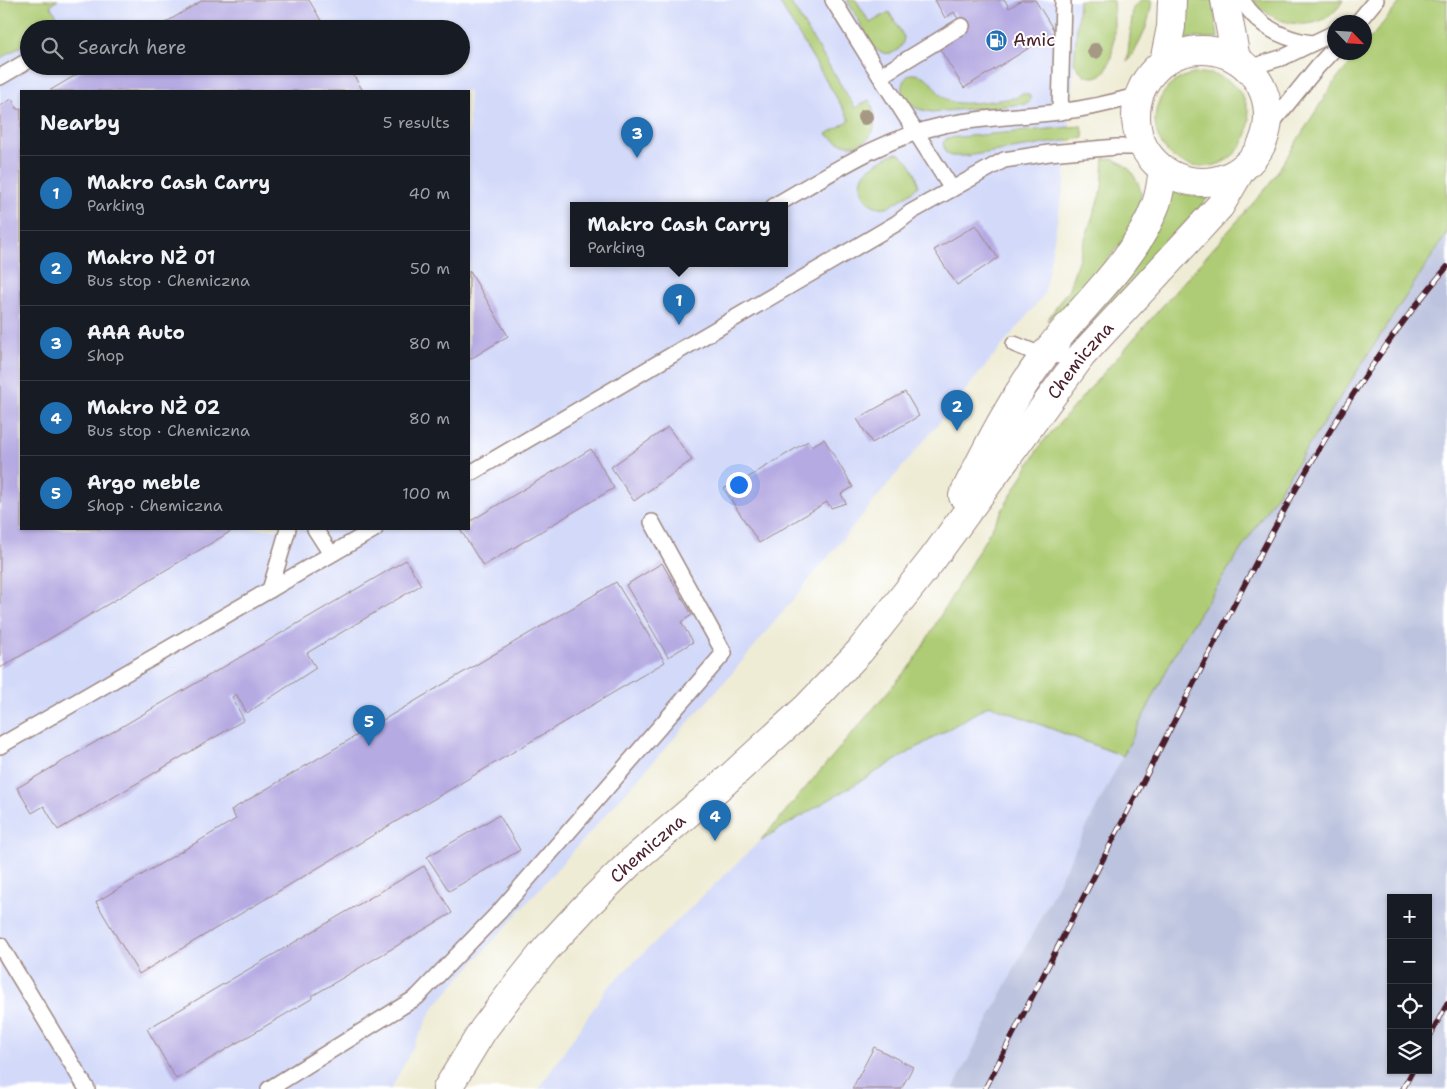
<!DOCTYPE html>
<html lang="en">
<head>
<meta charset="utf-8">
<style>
	:root { --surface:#171b24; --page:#242831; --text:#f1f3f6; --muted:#9ea1a6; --line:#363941; --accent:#1f6fb2 }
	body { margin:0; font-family:"Shantell Sans",sans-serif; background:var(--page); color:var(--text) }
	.controls { position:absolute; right:15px; bottom:15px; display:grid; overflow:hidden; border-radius:0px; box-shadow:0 1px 4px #0004 }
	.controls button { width:45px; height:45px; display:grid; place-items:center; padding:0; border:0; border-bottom:1px solid var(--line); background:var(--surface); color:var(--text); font:25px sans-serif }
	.compass { position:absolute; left:1327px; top:15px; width:45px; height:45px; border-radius:50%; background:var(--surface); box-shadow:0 1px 4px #0004; rotate:115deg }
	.you { position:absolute; left:738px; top:484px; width:18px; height:18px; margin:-12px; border:4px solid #fff; border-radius:50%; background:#1a73e8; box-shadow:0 0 0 8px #1a73e833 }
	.badge { display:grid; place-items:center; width:32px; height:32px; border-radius:50%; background:var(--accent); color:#fff; font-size:16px; font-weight:700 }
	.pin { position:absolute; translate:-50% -41px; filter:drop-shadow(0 1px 2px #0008) }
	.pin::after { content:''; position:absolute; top:26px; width:18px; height:15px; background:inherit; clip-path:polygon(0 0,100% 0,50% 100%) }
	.popup { position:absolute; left:570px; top:202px; width:218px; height:65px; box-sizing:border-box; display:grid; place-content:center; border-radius:0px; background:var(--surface); filter:drop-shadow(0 1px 4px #0005); font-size:16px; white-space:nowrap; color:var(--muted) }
	.popup b { font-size:19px; color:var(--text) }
	.popup::after { content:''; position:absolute; left:50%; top:100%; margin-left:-10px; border:10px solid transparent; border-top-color:var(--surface) }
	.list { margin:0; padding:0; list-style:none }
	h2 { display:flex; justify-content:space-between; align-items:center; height:65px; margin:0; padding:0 20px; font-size:21px }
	h2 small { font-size:16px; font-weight:400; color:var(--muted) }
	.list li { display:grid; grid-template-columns:32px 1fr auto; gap:15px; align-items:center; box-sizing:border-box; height:75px; padding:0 20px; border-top:1px solid var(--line) }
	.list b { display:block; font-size:19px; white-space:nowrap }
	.list p { margin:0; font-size:16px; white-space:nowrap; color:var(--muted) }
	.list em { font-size:16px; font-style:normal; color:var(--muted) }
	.icon { flex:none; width:28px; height:28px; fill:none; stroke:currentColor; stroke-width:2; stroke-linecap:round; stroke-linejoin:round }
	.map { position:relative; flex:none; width:1447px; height:1089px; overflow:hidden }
	.search { position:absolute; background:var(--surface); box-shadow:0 1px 4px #0004; left:20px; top:20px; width:450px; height:55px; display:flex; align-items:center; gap:12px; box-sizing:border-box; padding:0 18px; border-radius:28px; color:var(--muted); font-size:19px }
	.panel { position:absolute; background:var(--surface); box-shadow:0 1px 4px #0004; left:20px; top:90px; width:450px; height:440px; border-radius:0px }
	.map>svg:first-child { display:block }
	.built { fill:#d2d9f9; fill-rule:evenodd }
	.industrial { fill:#bcc3de; fill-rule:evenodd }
	.green { fill:#aecc74; stroke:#7c7650 }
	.building { fill:#b5aae2 }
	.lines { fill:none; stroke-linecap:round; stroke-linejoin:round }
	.lane-casing { stroke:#9c8680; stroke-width:18 }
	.street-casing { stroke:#9c8680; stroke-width:30 }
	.lane { stroke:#fff; stroke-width:15 }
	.street { stroke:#fff; stroke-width:28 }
	.rail-casing { stroke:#4a1f2b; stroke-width:5.5 }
	.rail { stroke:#fff; stroke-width:4; stroke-dasharray:11; stroke-linecap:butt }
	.tree { fill:#a59884 }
	.labels { text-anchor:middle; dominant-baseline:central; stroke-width:4; stroke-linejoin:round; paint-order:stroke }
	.poi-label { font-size:18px; fill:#4a1f2b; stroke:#fff; text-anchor:start }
	.street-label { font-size:18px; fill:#4a1f2b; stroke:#fff }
</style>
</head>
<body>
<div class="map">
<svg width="1447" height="1089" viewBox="0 0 1447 1089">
	<rect width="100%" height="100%" fill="#fff"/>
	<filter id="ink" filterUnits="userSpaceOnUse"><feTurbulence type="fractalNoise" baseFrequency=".02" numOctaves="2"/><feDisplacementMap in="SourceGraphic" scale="10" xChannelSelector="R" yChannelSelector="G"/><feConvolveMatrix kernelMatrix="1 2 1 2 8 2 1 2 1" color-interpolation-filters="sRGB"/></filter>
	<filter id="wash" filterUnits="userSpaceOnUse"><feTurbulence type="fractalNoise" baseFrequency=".0096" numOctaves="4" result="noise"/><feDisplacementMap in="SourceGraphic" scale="20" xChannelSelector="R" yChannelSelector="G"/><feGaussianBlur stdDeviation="1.12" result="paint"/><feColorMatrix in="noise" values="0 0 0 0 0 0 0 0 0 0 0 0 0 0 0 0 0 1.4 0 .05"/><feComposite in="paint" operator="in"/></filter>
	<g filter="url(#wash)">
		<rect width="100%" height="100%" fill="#efecd5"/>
		<!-- built -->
		<g class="built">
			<path d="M 41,0 L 1079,0 L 1065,179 L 1044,295 L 735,670 L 434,1007 L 391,1089 L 0,1089 L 0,27 ZM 29,29 L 461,29 L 461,66 L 29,66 ZM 21,91 L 469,91 L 469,529 L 21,529 ZM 574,206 L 784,206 L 784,264 L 574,264 Z"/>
			<path d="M 989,705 L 1123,756 L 953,1089 L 539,1089 L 607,988 L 761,840 Z"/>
		</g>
		<!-- industrial -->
		<path class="industrial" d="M 1447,233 L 1447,1089 L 953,1089 L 1182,640 ZM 1391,898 L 1428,898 L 1428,1070 L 1391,1070 Z"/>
		<!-- green -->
		<g class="green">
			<path d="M 0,0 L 58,0 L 50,5 L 61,22 L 49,29 L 29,29 L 29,41 L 0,59 Z"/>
			<path d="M 778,0 L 789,0 L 855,108 L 869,100 C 888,137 855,160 827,134 L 850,120 Z"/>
			<path d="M 847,0 L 856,0 L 870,23 L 889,12 L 904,37 C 902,53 888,58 875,49 Z"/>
			<path d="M 1079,0 L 1113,0 C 1114,17 1119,79 1092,77 C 1082,76 1079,70 1074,63 Z"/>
			<path d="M 1140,0 L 1152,0 C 1149,23 1142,43 1127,62 L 1133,8 Z"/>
			<path d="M 1186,0 L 1213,0 L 1218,38 L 1191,38 L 1176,41 L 1183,22 Z"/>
			<path d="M 1253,0 L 1343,0 C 1324,36 1275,28 1253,0 Z"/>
			<path d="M 1402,0 L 1447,0 L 1447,233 L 1182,640 L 1123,756 L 989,705 L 761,840 L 914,661 L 1041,444 L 1269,185 L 1333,84 L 1359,53 L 1364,52 L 1365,45 Z"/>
			<circle cx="1202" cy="120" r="47"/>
			<path d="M 910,74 C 935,73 931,93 950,101 C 963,107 1000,99 1016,98 C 1021,93 1024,92 1030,96 L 1030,101 L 1027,104 L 932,112 C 927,111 921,110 916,108 C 901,100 896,85 910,74 Z"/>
			<path d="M 1082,126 L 1084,138 L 966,156 L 951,156 L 945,152 L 943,143 L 947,138 Z"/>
			<path d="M 898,153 C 910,160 918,173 918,186 C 914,191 909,194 903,198 C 898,201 892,206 886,207 C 869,210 856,191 863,176 C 865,170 872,167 877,163 C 884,159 890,154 898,153 Z"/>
			<path d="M 1104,158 L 1113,159 L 1123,164 L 1131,171 L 1138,183 L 1141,193 L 1139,214 L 1133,229 L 1081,291 L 1047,321 L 1064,295 L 1067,294 L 1102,188 Z"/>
			<path d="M 1173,192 L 1208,198 L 1087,331 L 1073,337 Z"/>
		</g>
		<g id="blocks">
			<!-- building -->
			<g class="building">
				<path d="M 203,0 L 309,0 L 326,29 L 155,29 Z"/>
				<path d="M 935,0 L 1005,0 L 1009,8 L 1022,0 L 1035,0 L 1055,32 L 964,88 L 939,48 L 962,26 L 954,12 L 945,18 Z"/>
				<path d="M 91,66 L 348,66 L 363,91 L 49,91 Z"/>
				<path d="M 12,99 L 18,110 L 21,108 L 21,529 L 235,529 L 0,668 L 0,106 Z"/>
				<path d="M 976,225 L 998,258 L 957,285 L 934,250 Z"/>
				<path d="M 469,270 L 508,336 L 469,360 Z"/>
				<path d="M 905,392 L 919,416 L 872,443 L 857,419 Z"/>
				<path d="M 668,427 L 692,460 L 634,501 L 611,467 Z"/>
				<path d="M 824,439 L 853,487 L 841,494 L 846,503 L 831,508 L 827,502 L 759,543 L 724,489 L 726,487 L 729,489 L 808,441 L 811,446 Z"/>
				<path d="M 591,449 L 614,488 L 483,566 L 460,529 L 469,529 L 469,522 Z"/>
				<path d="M 406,560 L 421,585 L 307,653 L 316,668 L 247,713 L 236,694 L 232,697 L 244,720 L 58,830 L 44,806 L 32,813 L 17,788 Z"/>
				<path d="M 662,563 L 692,615 L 681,622 L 693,642 L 668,657 L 626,585 Z"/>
				<path d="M 616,582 L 665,662 L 139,974 L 96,902 L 236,819 L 231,810 Z"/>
				<path d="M 499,815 L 520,850 L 449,891 L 427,857 Z"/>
				<path d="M 424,866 L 452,913 L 312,996 L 313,998 L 176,1079 L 147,1029 Z"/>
				<path d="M 874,1047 L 913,1067 L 901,1089 L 852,1089 Z"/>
			</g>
		</g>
	</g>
	<g filter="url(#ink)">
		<use href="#blocks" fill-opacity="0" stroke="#9c8680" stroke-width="1"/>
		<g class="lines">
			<defs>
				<g id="lane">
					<path d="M 833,0 L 880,76"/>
					<path d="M 1242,0 C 1258,26 1282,39 1312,43"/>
					<path d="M 1358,22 L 1376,0"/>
					<path d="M 1248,68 L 1284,57 L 1334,33"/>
					<path d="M 0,77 L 29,60"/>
					<path d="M 1060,112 L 1063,0"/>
					<path d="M 1267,129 L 1318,66 L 1334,49"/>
					<path d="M 952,189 L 880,76 L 962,26"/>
					<path d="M 774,206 C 828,175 882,138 944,125 C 981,117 1020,117 1058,112 C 1085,109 1112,103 1139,95"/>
					<path d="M 1014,344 L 1044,356 L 1082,355"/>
					<path d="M 469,474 L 897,223 L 911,212 L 1004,160 L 1049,153 L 1117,147 L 1143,147"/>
					<path d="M 315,529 L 331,554"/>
					<path d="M 270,590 L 288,529"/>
					<path d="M 0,746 L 375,529"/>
					<path d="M 0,945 L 87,1089"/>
					<path d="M 269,1089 L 417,997 L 499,912 L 724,653 L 652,522"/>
				</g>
				<g id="street">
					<path d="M 1225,0 L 1236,59"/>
					<circle cx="1202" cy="116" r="66"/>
					<path d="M 1164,62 L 1171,27 L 1172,0"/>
					<path d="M 963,496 C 987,448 1011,400 1043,357 C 1080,306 1134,264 1156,204 C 1160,194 1161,181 1163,170"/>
					<path id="s1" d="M 447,1089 L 483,1030 L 514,989 L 546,949 L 584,908 L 632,861 L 726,781 L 807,707 L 860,651 L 932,560 L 1082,355 L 1220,206 L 1241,170"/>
				</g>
			</defs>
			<!-- lane casing -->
			<use href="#lane" class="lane-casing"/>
			<!-- street casing -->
			<use href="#street" class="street-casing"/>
			<!-- lane -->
			<use href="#lane" class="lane"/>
			<!-- street -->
			<use href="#street" class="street"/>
			<defs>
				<g id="rail">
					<path d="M 1428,1040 L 1447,1004"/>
					<path d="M 985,1089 C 1055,952 1125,816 1196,679 C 1269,536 1342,390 1447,267"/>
					<path d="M 1403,1089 L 1413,1070"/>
				</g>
			</defs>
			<!-- rail casing -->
			<use href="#rail" class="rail-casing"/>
			<!-- rail -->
			<use href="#rail" class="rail"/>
		</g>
		<!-- trees -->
		<g class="tree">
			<circle cx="1095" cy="51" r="8"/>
			<circle cx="865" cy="117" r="8"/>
		</g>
	</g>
	<!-- icons -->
	<defs>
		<symbol id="fuel-disc" viewBox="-11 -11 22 22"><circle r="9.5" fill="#1f6fb2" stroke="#fff"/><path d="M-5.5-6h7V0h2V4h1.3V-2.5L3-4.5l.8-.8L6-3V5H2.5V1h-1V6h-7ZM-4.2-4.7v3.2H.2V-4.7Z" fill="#fff"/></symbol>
	</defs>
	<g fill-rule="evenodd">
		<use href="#fuel-disc" x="984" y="28" width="25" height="25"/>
	</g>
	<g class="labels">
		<!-- poi labels -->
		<g class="poi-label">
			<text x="1013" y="40">Amic</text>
		</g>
		<!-- street labels -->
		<g class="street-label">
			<text stroke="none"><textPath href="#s1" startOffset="970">Chemiczna</textPath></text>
			<text stroke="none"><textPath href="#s1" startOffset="315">Chemiczna</textPath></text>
		</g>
	</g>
</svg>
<div class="controls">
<button>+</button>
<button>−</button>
<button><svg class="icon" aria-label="locate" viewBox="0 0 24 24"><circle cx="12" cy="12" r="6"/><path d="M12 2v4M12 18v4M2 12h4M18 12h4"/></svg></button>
<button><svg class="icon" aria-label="layers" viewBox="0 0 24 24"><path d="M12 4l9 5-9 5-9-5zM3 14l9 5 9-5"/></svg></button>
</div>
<svg class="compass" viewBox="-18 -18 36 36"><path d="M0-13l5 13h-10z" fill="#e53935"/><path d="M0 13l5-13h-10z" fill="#9ea1a6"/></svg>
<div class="you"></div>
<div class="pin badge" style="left:679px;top:325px">1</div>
<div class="popup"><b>Makro Cash Carry</b>Parking</div>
<div class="pin badge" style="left:957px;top:431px">2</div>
<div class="pin badge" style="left:637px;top:158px">3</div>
<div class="pin badge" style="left:715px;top:841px">4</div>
<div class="pin badge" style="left:369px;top:746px">5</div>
<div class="search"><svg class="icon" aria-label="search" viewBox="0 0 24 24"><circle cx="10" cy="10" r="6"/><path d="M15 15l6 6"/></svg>Search here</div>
<section class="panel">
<h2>Nearby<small>5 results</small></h2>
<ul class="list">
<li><span class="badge">1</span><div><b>Makro Cash Carry</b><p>Parking</p></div><em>40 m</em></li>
<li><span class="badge">2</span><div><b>Makro NŻ 01</b><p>Bus stop · Chemiczna</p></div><em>50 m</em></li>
<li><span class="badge">3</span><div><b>AAA Auto</b><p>Shop</p></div><em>80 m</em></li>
<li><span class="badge">4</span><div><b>Makro NŻ 02</b><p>Bus stop · Chemiczna</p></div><em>80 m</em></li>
<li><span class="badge">5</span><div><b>Argo meble</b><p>Shop · Chemiczna</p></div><em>100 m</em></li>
</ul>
</section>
</div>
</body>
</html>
